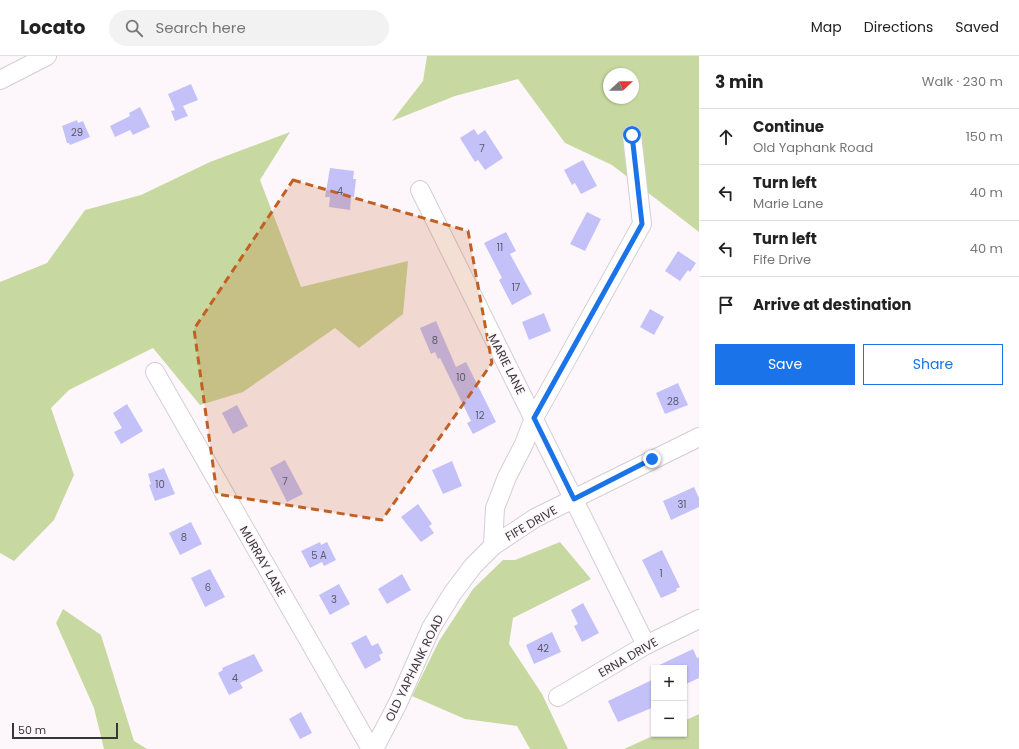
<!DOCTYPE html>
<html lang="en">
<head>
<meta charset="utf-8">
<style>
	:root { --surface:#fff; --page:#f2f2f2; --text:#222; --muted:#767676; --line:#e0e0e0; --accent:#1a73e8 }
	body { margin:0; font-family:Poppins,sans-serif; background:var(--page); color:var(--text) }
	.controls { position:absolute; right:12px; bottom:12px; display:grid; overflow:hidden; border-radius:0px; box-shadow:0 1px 3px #0004 }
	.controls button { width:36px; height:36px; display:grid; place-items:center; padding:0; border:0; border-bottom:1px solid var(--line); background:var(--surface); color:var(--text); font:20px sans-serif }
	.compass { position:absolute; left:603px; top:12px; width:36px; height:36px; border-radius:50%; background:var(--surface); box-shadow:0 1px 3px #0004; rotate:68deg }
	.scale { position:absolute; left:12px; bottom:10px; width:106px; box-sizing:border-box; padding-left:4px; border:2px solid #383638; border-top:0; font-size:11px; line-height:14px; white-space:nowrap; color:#383638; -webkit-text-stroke:3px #fdf7fc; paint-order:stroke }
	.stop { position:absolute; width:12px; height:12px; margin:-9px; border:3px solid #1a73e8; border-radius:50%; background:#fff }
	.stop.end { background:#1a73e8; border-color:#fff; box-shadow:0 1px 4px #0008 }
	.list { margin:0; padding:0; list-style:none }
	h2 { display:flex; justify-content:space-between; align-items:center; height:52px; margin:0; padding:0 16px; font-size:17px }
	h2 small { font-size:13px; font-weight:400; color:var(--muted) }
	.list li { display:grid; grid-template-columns:26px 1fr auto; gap:12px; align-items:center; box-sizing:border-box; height:56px; padding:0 16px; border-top:1px solid var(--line) }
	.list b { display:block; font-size:15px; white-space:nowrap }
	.list p { margin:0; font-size:13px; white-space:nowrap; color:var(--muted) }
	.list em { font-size:13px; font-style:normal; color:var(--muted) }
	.actions { display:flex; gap:8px; padding:12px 16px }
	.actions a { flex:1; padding:9px 0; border:1px solid var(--accent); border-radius:0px; text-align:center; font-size:14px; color:var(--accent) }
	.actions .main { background:var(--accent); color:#fff }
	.icon { flex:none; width:22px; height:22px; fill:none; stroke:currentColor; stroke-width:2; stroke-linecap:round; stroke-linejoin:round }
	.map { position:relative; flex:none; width:699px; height:693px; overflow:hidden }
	header { display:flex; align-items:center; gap:24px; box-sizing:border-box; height:56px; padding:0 20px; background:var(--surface); border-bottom:1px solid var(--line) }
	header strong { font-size:19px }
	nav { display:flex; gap:22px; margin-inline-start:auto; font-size:14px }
	.search { width:280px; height:36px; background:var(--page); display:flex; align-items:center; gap:10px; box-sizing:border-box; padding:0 14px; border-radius:22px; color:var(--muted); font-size:15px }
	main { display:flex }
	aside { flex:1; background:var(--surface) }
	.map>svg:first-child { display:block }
	.green { fill:#c7d9a0; fill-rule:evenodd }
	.building { fill:#c4c1f9 }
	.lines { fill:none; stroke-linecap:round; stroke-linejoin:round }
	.minor-casing { stroke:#d3ced3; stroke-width:20 }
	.minor { stroke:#fff; stroke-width:18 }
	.route { stroke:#1a73e8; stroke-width:5 }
	.marked { fill:#c26024; fill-opacity:0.2; stroke:#c26024; stroke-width:3; stroke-dasharray:8 5; stroke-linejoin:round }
	.labels { text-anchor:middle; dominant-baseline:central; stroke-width:3; stroke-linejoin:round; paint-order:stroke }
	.number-label { font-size:10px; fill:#5b5968 }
	.street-label { font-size:12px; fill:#383638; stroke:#fdf7fc }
</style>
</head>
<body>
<header>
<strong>Locato</strong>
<div class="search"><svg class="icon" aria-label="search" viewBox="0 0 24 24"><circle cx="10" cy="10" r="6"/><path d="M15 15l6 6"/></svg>Search here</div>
<nav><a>Map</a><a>Directions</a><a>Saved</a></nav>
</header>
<main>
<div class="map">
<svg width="699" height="693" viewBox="0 0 699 693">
	<rect width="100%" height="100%" fill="#fdf7fc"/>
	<!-- green -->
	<g class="green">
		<path d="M 427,0 L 699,0 L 699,176 L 612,109 L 565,87 L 518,23 L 455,40 L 392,65 L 423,25 ZM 609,18 L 633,18 L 633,42 L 609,42 Z"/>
		<path d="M 290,76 L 260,124 L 301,231 L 408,205 L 403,258 L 359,292 L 335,272 L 243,336 L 200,349 L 153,292 L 69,334 L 51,352 L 74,419 L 54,464 L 14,505 L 0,497 L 0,226 L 47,207 L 85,154 L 141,139 L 210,106 Z"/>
		<path d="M 560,486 L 591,523 L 513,562 L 509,588 L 542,638 L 568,693 L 530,693 L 517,670 L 465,663 L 412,640 L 439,585 L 473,533 L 503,504 L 515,504 Z"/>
		<path d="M 63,553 L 101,579 L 134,685 L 147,693 L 104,693 L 94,652 L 56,567 Z"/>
		<path d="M 699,658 L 699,693 L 624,693 L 657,678 L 684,678 L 684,665 Z"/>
	</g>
	<!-- building -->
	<g class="building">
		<path d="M 191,28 L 198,44 L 183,50 L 188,60 L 175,65 L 171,55 L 175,54 L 168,38 Z"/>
		<path d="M 140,51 L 150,71 L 133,79 L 130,74 L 115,81 L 110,70 L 130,60 L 129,57 Z"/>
		<path d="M 77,64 L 78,67 L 83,65 L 90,81 L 70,89 L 69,87 L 67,87 L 62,70 Z"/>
		<path d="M 474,73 L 478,79 L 485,74 L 503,102 L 485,114 L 478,104 L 475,106 L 460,82 Z"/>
		<path d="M 583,104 L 597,130 L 581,138 L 575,127 L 572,129 L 564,114 Z"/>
		<path d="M 330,112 L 354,115 L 353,123 L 356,123 L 354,141 L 351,141 L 350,154 L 329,151 L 330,141 L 325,141 Z"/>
		<path d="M 587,156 L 601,163 L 585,195 L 570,188 Z"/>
		<path d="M 506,176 L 516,195 L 510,198 L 532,238 L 512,249 L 499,224 L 502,222 L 484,187 Z"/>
		<path d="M 678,195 L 696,207 L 690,216 L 688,214 L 680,225 L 665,215 Z"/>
		<path d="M 650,253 L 664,261 L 654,279 L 640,271 Z"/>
		<path d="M 544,257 L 551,275 L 529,284 L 522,266 Z"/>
		<path d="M 436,265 L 456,311 L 466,306 L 496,366 L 473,378 L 467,367 L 471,365 L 440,302 L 438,303 L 435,296 L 431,298 L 420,272 Z"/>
		<path d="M 678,327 L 688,349 L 665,358 L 656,337 Z"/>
		<path d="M 127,348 L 143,375 L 121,388 L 114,376 L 122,372 L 113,357 Z"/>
		<path d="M 237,349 L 248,370 L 233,378 L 222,357 Z"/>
		<path d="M 285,404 L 303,438 L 287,446 L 270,412 Z"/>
		<path d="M 452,405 L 462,430 L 443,438 L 432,414 Z"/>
		<path d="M 164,412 L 175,438 L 155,445 L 149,429 L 151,428 L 148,418 Z"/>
		<path d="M 694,431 L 699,442 L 699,451 L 671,464 L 663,445 Z"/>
		<path d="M 418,448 L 432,468 L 429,470 L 434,477 L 421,486 L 401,461 Z"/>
		<path d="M 191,466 L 202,488 L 180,499 L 169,477 Z"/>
		<path d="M 320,486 L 321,489 L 327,486 L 336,504 L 324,510 L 322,506 L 310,512 L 301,495 Z"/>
		<path d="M 662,494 L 680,531 L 676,533 L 677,535 L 661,542 L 642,504 Z"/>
		<path d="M 210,513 L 225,541 L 205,551 L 191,522 Z"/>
		<path d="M 402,518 L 411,534 L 387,548 L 378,533 Z"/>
		<path d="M 339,528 L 350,548 L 330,559 L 319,539 Z"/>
		<path d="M 583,547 L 599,577 L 582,586 L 574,570 L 578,568 L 571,554 Z"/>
		<path d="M 552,576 L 561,596 L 534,608 L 526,589 Z"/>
		<path d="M 366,579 L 372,590 L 378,587 L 383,597 L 379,599 L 381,604 L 365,613 L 351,587 Z"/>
		<path d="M 693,593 L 697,602 L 699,601 L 699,622 L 684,629 L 684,612 L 653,612 Z"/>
		<path d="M 254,598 L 263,615 L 240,627 L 243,632 L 229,639 L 218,617 L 223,614 L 222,612 Z"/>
		<path d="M 654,623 L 654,651 L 618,666 L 608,645 Z"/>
		<path d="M 301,656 L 312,677 L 300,683 L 289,663 Z"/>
	</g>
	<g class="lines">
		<defs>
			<g id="minor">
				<path d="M 0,24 L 47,0"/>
				<path d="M 420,134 L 646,589"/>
				<path d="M 155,316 L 371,693"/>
				<path d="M 493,490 L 495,452 L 507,421 L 524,388 L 534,362 L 642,168 L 632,79"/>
				<path d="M 558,641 L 646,589 L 699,563"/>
				<path d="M 374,693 L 398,647 L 431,572 L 452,538 L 473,510 L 493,490 L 535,462 L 699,381"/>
			</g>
		</defs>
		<!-- minor casing -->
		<use href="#minor" class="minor-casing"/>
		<!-- minor -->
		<use href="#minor" class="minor"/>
	</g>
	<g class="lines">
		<!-- route -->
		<path class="route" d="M 632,79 L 642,168 L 534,362 L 574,443 L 652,403"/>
	</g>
	<!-- marked area -->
	<path class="marked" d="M 293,124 L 468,175 L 492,307 L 382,464 L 217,438 L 194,273 Z"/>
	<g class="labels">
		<!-- number labels -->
		<g class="number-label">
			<text x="77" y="76">29</text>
			<text x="482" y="92">7</text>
			<text x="340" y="135">4</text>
			<text x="500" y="191">11</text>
			<text x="516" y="231">17</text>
			<text x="435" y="284">8</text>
			<text x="461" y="321">10</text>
			<text x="673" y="345">28</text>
			<text x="480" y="359">12</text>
			<text x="285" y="425">7</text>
			<text x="160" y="428">10</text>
			<text x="682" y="448">31</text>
			<text x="184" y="481">8</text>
			<text x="319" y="499">5 A</text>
			<text x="661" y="517">1</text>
			<text x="208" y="531">6</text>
			<text x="334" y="543">3</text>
			<text x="543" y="592">42</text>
			<text x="235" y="622">4</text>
		</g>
		<!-- street labels -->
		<g class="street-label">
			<text transform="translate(507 308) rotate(63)">MARIE LANE</text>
			<text transform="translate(531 467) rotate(-30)">FIFE DRIVE</text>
			<text transform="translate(263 505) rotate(60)">MURRAY LANE</text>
			<text transform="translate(628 601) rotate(-30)">ERNA DRIVE</text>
			<text transform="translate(414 612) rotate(-64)">OLD YAPHANK ROAD</text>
		</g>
	</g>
</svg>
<div class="controls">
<button>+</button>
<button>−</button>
</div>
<svg class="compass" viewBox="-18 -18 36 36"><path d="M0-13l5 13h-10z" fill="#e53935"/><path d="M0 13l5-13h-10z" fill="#767676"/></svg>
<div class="scale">50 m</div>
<div class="stop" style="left:632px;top:79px"></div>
<div class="stop end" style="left:652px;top:403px"></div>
</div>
<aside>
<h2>3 min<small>Walk · 230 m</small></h2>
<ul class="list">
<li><svg class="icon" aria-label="ahead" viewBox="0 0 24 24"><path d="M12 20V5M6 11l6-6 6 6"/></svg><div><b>Continue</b><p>Old Yaphank Road</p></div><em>150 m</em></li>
<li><svg class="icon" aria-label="left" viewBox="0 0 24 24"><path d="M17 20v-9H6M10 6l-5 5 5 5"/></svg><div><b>Turn left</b><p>Marie Lane</p></div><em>40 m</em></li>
<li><svg class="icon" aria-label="left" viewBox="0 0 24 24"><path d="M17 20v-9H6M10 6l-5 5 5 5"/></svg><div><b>Turn left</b><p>Fife Drive</p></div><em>40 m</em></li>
<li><svg class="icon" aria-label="arrive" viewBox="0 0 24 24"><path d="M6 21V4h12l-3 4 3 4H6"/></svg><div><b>Arrive at destination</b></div></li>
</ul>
<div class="actions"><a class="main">Save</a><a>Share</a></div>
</aside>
</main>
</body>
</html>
